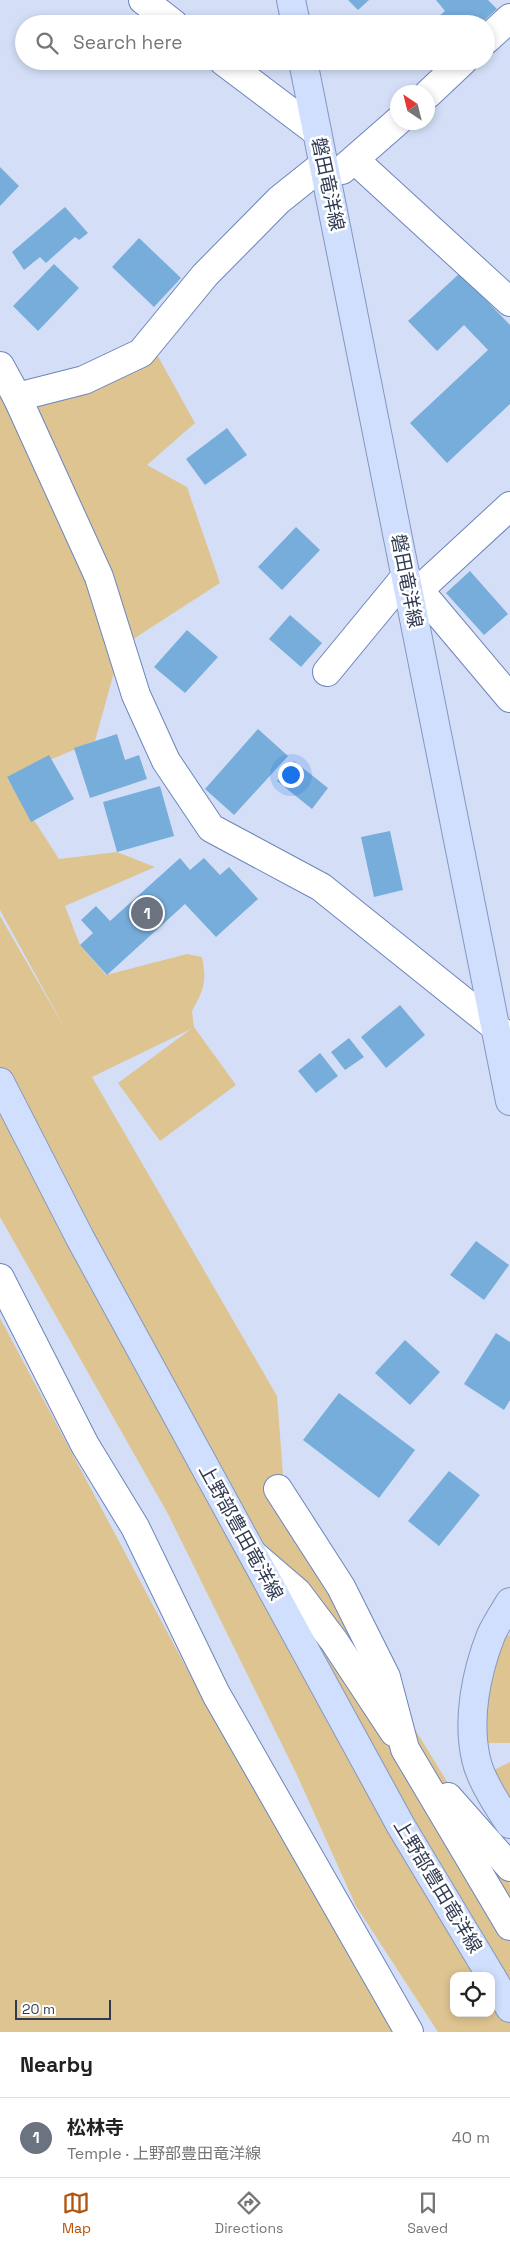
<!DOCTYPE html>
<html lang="en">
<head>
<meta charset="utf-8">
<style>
	:root { --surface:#fff; --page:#f6f6f6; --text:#222; --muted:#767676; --line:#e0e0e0; --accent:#b45309 }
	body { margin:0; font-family:"Space Grotesk","Noto Sans JP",sans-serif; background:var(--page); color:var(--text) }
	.controls { position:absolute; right:15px; bottom:15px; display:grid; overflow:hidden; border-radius:10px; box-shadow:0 2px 8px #0003 }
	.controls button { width:45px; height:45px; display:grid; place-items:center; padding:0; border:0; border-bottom:1px solid var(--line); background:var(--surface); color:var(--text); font:25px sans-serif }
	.compass { position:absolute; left:390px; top:85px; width:45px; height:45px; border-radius:50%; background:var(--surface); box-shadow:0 2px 8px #0003; rotate:325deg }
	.scale { position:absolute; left:15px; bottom:12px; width:96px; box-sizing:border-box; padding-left:5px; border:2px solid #303b53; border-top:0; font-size:14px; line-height:18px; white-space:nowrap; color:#303b53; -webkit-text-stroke:4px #fff; paint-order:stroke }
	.you { position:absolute; left:290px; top:774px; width:18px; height:18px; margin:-12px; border:4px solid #fff; border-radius:50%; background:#1a73e8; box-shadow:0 0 0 8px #1a73e833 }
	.badge { display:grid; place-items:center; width:32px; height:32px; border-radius:50%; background:var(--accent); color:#fff; font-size:16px; font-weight:700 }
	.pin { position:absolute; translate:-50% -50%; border:2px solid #fff; box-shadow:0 1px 5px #0006 }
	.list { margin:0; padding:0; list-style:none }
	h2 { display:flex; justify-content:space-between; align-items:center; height:65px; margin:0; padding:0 20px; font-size:21px }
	h2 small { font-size:16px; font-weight:400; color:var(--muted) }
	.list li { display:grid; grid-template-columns:32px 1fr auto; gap:15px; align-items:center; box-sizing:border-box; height:80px; padding:0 20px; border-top:1px solid var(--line) }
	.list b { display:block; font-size:19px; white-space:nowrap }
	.list p { margin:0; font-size:16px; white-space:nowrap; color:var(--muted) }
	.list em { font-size:16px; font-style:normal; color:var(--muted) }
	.icon { flex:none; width:28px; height:28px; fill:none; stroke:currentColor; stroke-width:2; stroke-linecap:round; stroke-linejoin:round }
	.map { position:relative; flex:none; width:510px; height:2032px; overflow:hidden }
	.search { position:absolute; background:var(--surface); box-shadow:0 2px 8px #0003; left:15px; right:15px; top:15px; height:55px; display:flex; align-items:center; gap:12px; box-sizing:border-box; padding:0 18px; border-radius:28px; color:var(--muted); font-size:19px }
	.sheet { height:145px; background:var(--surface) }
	nav { display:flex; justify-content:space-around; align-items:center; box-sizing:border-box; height:70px; border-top:1px solid var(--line); background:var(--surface); font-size:14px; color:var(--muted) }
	nav a { display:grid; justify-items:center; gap:2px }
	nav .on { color:var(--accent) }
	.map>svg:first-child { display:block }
	.green { fill:#dec491; fill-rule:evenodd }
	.building { fill:#77adda }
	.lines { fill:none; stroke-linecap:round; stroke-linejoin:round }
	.minor-casing { stroke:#6c85bb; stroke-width:30 }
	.major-casing { stroke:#8397c1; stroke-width:30 }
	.minor { stroke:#fff; stroke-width:28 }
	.major { stroke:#d0dffd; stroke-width:28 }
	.labels { text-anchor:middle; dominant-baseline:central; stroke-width:5; stroke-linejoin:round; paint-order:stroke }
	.street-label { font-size:19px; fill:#303b53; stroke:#fff }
</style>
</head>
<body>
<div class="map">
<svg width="510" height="2032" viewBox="0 0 510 2032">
	<rect width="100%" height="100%" fill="#d4dff7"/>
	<!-- green -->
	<g class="green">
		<path d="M 150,342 L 195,423 L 147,465 L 187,487 L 220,583 L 121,647 L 95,741 L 7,778 L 59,859 L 117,852 L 155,867 L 65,906 L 80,945 L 106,975 L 187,954 L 202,957 C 207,981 204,990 192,1011 L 194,1027 L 236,1085 L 160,1141 L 118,1083 L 191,1029 L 92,1077 L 277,1396 L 283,1475 L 389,1687 L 510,1884 L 510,2032 L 438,2032 L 356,1906 L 297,1775 L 168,1514 L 0,1217 L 0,916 L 67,1032 L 0,910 L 0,372 L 30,394 ZM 454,1976 L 491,1976 L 491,2013 L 454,2013 Z"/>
		<path d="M 0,1318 L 204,1701 L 397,2032 L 0,2032 Z"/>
		<path d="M 510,1635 L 510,1743 L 487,1743 L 476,1687 L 489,1643 Z"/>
		<path d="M 510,1762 L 510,1798 L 494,1770 Z"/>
	</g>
	<!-- building -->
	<g class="building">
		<path d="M 348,0 L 369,0 L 358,10 Z"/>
		<path d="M 436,0 L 488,0 L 497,9 L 480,24 L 430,24 L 445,11 Z"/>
		<path d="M 0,167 L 19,186 L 0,206 Z"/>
		<path d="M 65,207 L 88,233 L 79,240 L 75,237 L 46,263 L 40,257 L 24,270 L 12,252 Z"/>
		<path d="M 139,238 L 181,278 L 154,307 L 112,267 Z"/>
		<path d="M 54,264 L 79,288 L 38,331 L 13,306 Z"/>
		<path d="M 460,273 L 510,325 L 510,404 L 447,463 L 410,423 L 488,350 L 464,325 L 437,351 L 408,321 Z"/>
		<path d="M 227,428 L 247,455 L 205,485 L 186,459 Z"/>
		<path d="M 296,527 L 320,550 L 282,590 L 258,567 Z"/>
		<path d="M 470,571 L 508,614 L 484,635 L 446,593 Z"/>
		<path d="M 290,615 L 322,643 L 301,667 L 269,639 Z"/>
		<path d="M 187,630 L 218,657 L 185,693 L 154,667 Z"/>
		<path d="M 258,729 L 288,756 L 234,815 L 205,789 Z"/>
		<path d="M 117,734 L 125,760 L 139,755 L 147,779 L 90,798 L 74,748 Z"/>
		<path d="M 49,755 L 74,799 L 31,822 L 7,777 Z"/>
		<path d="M 294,761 L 328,788 L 312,809 L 277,781 Z"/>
		<path d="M 160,786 L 174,836 L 117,852 L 103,802 Z"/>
		<path d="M 390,831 L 403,890 L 374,897 L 361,837 Z"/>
		<path d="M 180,858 L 190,870 L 204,858 L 220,875 L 229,867 L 258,899 L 216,937 L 185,904 L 107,975 L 80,945 L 93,933 L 81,920 L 96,906 L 110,921 Z"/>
		<path d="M 400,1005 L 425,1035 L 386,1068 L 361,1037 Z"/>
		<path d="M 349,1038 L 364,1057 L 345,1070 L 331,1052 Z"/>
		<path d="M 320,1053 L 338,1076 L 316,1093 L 298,1071 Z"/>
		<path d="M 476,1241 L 509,1265 L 484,1300 L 450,1275 Z"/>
		<path d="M 496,1333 L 510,1342 L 510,1400 L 504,1410 L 464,1384 Z"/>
		<path d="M 405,1340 L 440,1372 L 410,1405 L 375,1373 Z"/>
		<path d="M 339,1393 L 415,1450 L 379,1498 L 303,1440 Z"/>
		<path d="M 449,1471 L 480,1495 L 439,1546 L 408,1521 Z"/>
	</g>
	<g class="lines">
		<defs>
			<g id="minor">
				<path d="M 143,0 L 174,24"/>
				<path d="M 486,40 L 510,18"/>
				<path d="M 223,61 L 317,132"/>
				<path d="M 428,94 L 463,61"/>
				<path d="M 355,160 L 510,302"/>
				<path d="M 342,170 L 398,121"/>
				<path d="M 0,366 L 17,397 L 99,577 L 136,695 L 166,761 L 211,828 L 321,887 L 508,1037"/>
				<path d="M 17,397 L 84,380 L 141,353 L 205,275 L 279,200 L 324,164"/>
				<path d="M 419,590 L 510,698"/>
				<path d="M 409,591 L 419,590 L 510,506"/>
				<path d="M 327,672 L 406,576"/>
				<path d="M 0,1278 L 85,1445 L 135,1527 L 216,1694 L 409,2032"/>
				<path d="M 278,1489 L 341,1587 L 386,1677 L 405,1749 L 510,1926"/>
				<path d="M 254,1555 L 297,1592 L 334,1641 L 394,1732"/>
				<path d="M 448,1797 L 510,1867"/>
			</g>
			<g id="major">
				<path d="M 291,0 L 296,24"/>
				<path d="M 303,61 L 510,1101"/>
				<path d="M 0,1082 L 80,1238 L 401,1826 L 491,1976"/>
				<path d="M 510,1602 C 504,1612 496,1624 491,1635 C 476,1673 467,1719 476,1759 C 480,1778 499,1808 510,1824"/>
				<path d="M 491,1976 L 510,2008"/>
			</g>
		</defs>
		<!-- minor casing -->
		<use href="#minor" class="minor-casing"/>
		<!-- major casing -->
		<use href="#major" class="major-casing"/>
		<!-- minor -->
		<use href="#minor" class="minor"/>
		<!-- major -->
		<use href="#major" class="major"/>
	</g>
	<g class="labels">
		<!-- street labels -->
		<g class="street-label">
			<text transform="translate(328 184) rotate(78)">磐田竜洋線</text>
			<text transform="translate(407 581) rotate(79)">磐田竜洋線</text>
			<text transform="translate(241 1532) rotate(61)">上野部豊田竜洋線</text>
			<text transform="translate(438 1886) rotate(59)">上野部豊田竜洋線</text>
		</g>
	</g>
</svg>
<div class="controls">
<button><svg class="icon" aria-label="locate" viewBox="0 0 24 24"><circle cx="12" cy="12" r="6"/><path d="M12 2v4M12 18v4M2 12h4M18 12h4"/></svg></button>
</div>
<svg class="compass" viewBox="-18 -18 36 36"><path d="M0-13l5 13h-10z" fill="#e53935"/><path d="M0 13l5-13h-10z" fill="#767676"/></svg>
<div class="scale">20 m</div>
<div class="you"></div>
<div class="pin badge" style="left:147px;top:913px;background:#6b7280">1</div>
<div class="search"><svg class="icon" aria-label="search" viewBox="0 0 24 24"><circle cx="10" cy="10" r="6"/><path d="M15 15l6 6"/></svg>Search here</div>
</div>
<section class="sheet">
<h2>Nearby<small></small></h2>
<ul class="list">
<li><span class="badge" style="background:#6b7280">1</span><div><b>松林寺</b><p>Temple · 上野部豊田竜洋線</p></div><em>40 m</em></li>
</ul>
</section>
<nav>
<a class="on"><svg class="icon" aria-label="map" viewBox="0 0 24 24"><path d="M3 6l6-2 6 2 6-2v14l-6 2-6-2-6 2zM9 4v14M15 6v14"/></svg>Map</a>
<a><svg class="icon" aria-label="directions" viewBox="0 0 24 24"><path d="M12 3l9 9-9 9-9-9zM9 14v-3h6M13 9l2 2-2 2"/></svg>Directions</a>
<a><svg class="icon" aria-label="saved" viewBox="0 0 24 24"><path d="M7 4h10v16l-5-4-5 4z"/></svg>Saved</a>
</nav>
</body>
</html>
